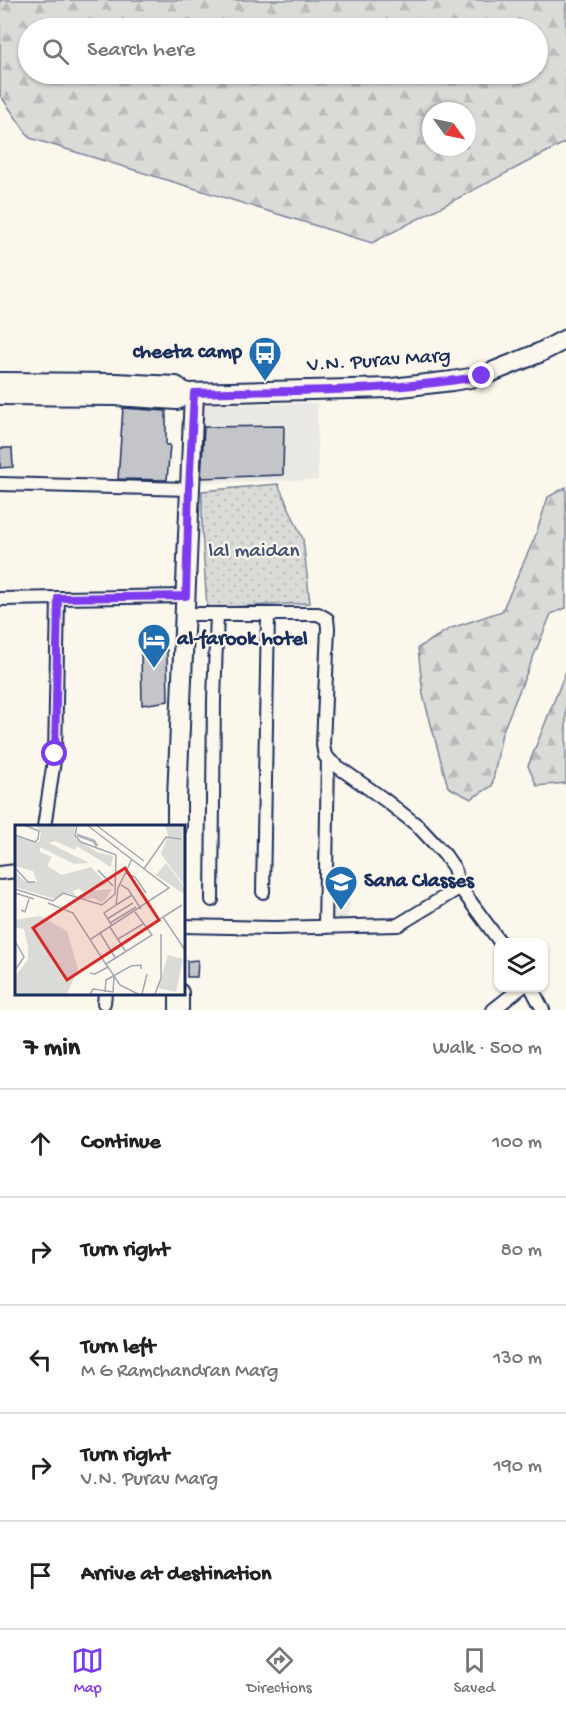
<!DOCTYPE html>
<html lang="en">
<head>
<meta charset="utf-8">
<style>
	:root { --surface:#fff; --page:#f2f2f2; --text:#222; --muted:#767676; --line:#e0e0e0; --accent:#7c3aed }
	body { margin:0; font-family:"Gochi Hand",sans-serif; background:var(--page); color:var(--text) }
	.controls { position:absolute; right:18px; bottom:18px; display:grid; overflow:hidden; border-radius:12px; box-shadow:0 2px 4px #0004 }
	.controls button { width:54px; height:54px; display:grid; place-items:center; padding:0; border:0; border-bottom:2px solid var(--line); background:var(--surface); color:var(--text); font:30px sans-serif }
	.compass { position:absolute; left:422px; top:102px; width:54px; height:54px; border-radius:50%; background:var(--surface); box-shadow:0 2px 4px #0004; rotate:123deg }
	.stop { position:absolute; width:18px; height:18px; margin:-14px; border:4px solid #7c3aed; border-radius:50%; background:#fff }
	.stop.end { background:#7c3aed; border-color:#fff; box-shadow:0 2px 6px #0008 }
	.list { margin:0; padding:0; list-style:none }
	h2 { display:flex; justify-content:space-between; align-items:center; height:78px; margin:0; padding:0 24px; font-size:26px }
	h2 small { font-size:20px; font-weight:400; color:var(--muted) }
	.list li { display:grid; grid-template-columns:39px 1fr auto; gap:18px; align-items:center; box-sizing:border-box; height:108px; padding:0 24px; border-top:2px solid var(--line) }
	.list b { display:block; font-size:22px; white-space:nowrap }
	.list p { margin:0; font-size:20px; white-space:nowrap; color:var(--muted) }
	.list em { font-size:20px; font-style:normal; color:var(--muted) }
	.icon { flex:none; width:33px; height:33px; fill:none; stroke:currentColor; stroke-width:2; stroke-linecap:round; stroke-linejoin:round }
	.map { position:relative; flex:none; width:566px; height:1010px; overflow:hidden }
	.search { position:absolute; background:var(--surface); box-shadow:0 2px 4px #0004; left:18px; right:18px; top:18px; height:66px; display:flex; align-items:center; gap:15px; box-sizing:border-box; padding:0 21px; border-radius:33px; color:var(--muted); font-size:22px }
	.sheet { height:618px; background:var(--surface) }
	nav { display:flex; justify-content:space-around; align-items:center; box-sizing:border-box; height:84px; border-top:2px solid var(--line); background:var(--surface); font-size:16px; color:var(--muted) }
	nav a { display:grid; justify-items:center; gap:3px }
	nav .on { color:var(--accent) }
	.map>svg:first-child { display:block }
	.built { fill:#eae8e2 }
	.grass { fill:url(#grass-dots); stroke:#7a849a; stroke-width:1.5 }
	.forest { fill:url(#forest-firs); stroke:#7a849a; stroke-width:1.5; fill-rule:evenodd }
	.building { fill:#c3c5c9; stroke:#1b2f5e; stroke-width:1.5 }
	.lines { fill:none; stroke-linecap:round; stroke-linejoin:round }
	.street-casing { stroke:#1b2f5e; stroke-width:16 }
	.secondary-casing { stroke:#1b2f5e; stroke-width:22 }
	.street { stroke:#fbf7ec; stroke-width:12 }
	.secondary { stroke:#fbf7ec; stroke-width:18 }
	.route { stroke:#7c3aed; stroke-width:8 }
	.labels { text-anchor:middle; dominant-baseline:central; stroke-width:4.5; stroke-linejoin:round; paint-order:stroke }
	.poi-label { font-size:21px; font-weight:bold; fill:#1b2f5e; stroke:#fbf7ec; text-anchor:start }
	.street-label { font-size:21px; fill:#1b2f5e; stroke:#fbf7ec }
	.park-label { font-size:21px; fill:#415176; stroke:#fbf7ec }
	.inset-river { fill:none; stroke:#afb3bb; stroke-width:3 }
	.inset-road { fill:none; stroke:#a1a7b3; stroke-width:1.5 }
	.view { fill:#d62828; fill-opacity:0.15; stroke:#d62828; stroke-width:3 }
	.inset-edge { fill:none; stroke:#1b2f5e; stroke-width:3 }
</style>
</head>
<body>
<div class="map">
<svg width="566" height="1010" viewBox="0 0 566 1010">
	<defs>
		<pattern id="grass-dots" width="8" height="8" patternUnits="userSpaceOnUse" patternTransform="scale(1.5)"><rect width="8" height="8" fill="#dadad7"/><path d="M2 2h.1M6 6h.1" fill="none" stroke="#babbbb" stroke-width="1.8" stroke-linecap="round"/></pattern>
		<pattern id="forest-firs" width="22" height="20" patternUnits="userSpaceOnUse" patternTransform="scale(1.5)"><rect width="22" height="20" fill="#dadad7"/><path d="M5 1l3.5 6h-7zM16 11l3.5 6h-7z" fill="#babbbb"/></pattern>
	</defs>
	<rect width="100%" height="100%" fill="#fbf7ec"/>
	<filter id="ink" filterUnits="userSpaceOnUse"><feTurbulence type="fractalNoise" baseFrequency=".0167" numOctaves="2"/><feDisplacementMap in="SourceGraphic" scale="12" xChannelSelector="R" yChannelSelector="G"/><feConvolveMatrix kernelMatrix="1 2 1 2 8 2 1 2 1" color-interpolation-filters="sRGB"/></filter>
	<g filter="url(#ink)">
		<!-- built -->
		<g class="built">
			<path d="M 317,403 L 318,480 L 199,482 L 198,405 Z"/>
			<path d="M 351,901 L 345,927 L 333,917 L 333,904 Z"/>
		</g>
		<!-- grass -->
		<path class="grass" d="M 278,484 L 303,539 L 310,603 L 207,608 L 202,531 L 202,491 Z"/>
		<!-- forest -->
		<g class="forest">
			<path d="M 0,0 L 566,0 L 566,142 L 372,243 L 30,138 L 0,95 ZM 28,28 L 538,28 L 538,74 L 28,74 ZM 431,111 L 467,111 L 467,147 L 431,147 Z"/>
			<path d="M 566,487 L 566,608 L 551,614 L 502,733 L 492,786 L 471,799 L 448,787 L 423,695 L 418,648 L 449,629 L 502,611 L 535,537 L 548,497 Z"/>
			<path d="M 566,671 L 566,783 L 537,786 L 528,766 Z"/>
		</g>
		<!-- building -->
		<g class="building">
			<path d="M 123,408 L 166,411 L 166,445 L 170,445 L 167,480 L 118,479 Z"/>
			<path d="M 284,426 L 283,475 L 201,478 L 204,427 Z"/>
			<path d="M 0,448 L 12,448 L 13,467 L 0,468 Z"/>
			<path d="M 167,650 L 168,701 L 142,705 L 141,652 Z"/>
			<path d="M 198,960 L 197,977 L 187,977 L 187,961 Z"/>
		</g>
		<g class="lines">
			<defs>
				<g id="street">
					<path d="M 0,484 L 189,489"/>
					<path d="M 0,599 L 186,596"/>
					<path d="M 184,614 L 318,614 L 327,619 L 328,628 L 323,745 L 325,756 L 334,764 L 385,800 L 418,826 L 445,855 L 454,868 L 459,888 L 464,893 L 500,942"/>
					<path d="M 44,827 L 55,754 L 58,598"/>
					<path d="M 0,873 L 16,871"/>
					<path d="M 263,892 L 268,614"/>
					<path d="M 212,900 L 214,700 L 217,614"/>
					<path d="M 183,926 L 274,928 L 398,925 L 459,888"/>
					<path d="M 325,927 L 328,758"/>
					<path d="M 531,987 L 543,1010"/>
					<path d="M 104,1003 L 105,993"/>
					<path d="M 493,1010 L 522,987"/>
				</g>
				<g id="secondary">
					<path d="M 0,382 L 116,383 L 176,386 L 186,393 L 392,388 L 452,381 L 482,376 L 539,353 L 566,339"/>
					<path d="M 0,395 L 115,396 L 177,400 L 186,393"/>
					<path d="M 177,827 L 177,798 C 182,663 188,528 194,393"/>
					<path d="M 179,993 L 179,1010"/>
				</g>
			</defs>
			<!-- street casing -->
			<use href="#street" class="street-casing"/>
			<!-- secondary casing -->
			<use href="#secondary" class="secondary-casing"/>
			<!-- street -->
			<use href="#street" class="street"/>
			<!-- secondary -->
			<use href="#secondary" class="secondary"/>
		</g>
	</g>
	<g class="lines" filter="url(#ink)">
		<!-- route -->
		<path class="route" d="M 55,754 L 58,598 L 186,596 L 189,489 L 194,393 C 290,390 387,393 482,376"/>
	</g>
	<!-- icons -->
	<defs>
		<symbol id="bus-pin" viewBox="-11 -11 22 30"><path d="M0 17L-7.5 6A9.5 9.5 0 1 1 7.5 6Z" fill="#1f6fb2" stroke="#fbf7ec"/><path d="M-5-6H5V4H4V6H2V4H-2V6H-4V4H-5ZM-3.5-4V0h7V-4ZM-3.5 1.2v1.5H-2V1.2ZM2 1.2v1.5H3.5V1.2Z" fill="#fff"/></symbol>
		<symbol id="hotel-pin" viewBox="-11 -11 22 30"><path d="M0 17L-7.5 6A9.5 9.5 0 1 1 7.5 6Z" fill="#1f6fb2" stroke="#fbf7ec"/><path d="M-6-4.5h1.5V1H6V5H4.5V3h-9V5H-6ZM-4 0a1.8 1.8 0 1 1 3.6 0ZM.5 0V-2.5h3Q6-2.5 6 0Z" fill="#fff"/></symbol>
		<symbol id="school-pin" viewBox="-11 -11 22 30"><path d="M0 17L-7.5 6A9.5 9.5 0 1 1 7.5 6Z" fill="#1f6fb2" stroke="#fbf7ec"/><path d="M0-5L7-2L0 1L-7-2ZM-4 1L0 2.5L4 1V4Q0 6-4 4Z" fill="#fff"/></symbol>
	</defs>
	<g fill-rule="evenodd">
		<use href="#bus-pin" x="246" y="334" width="38" height="52"/>
		<use href="#hotel-pin" x="135" y="621" width="38" height="52"/>
		<use href="#school-pin" x="322" y="863" width="38" height="52"/>
	</g>
	<g class="labels">
		<!-- poi labels -->
		<g class="poi-label">
			<text x="242" y="353" text-anchor="end">cheeta camp</text>
			<text x="177" y="640">al-farook hotel</text>
			<text x="364" y="882">Sana Classes</text>
		</g>
		<!-- street labels -->
		<g class="street-label">
			<text transform="translate(379 362) rotate(-4)">V.N. Purav Marg</text>
		</g>
		<!-- park labels -->
		<g class="park-label">
			<text x="254" y="552">lal maidan</text>
		</g>
	</g>
	<!-- overview -->
	<g transform="translate(15 825)">
		<rect width="170" height="170" fill="#fbf7ec"/>
		<path d="M 21,0 L 33,0 L 36,6 L 62,20 L 60,25 L 40,16 L 34,18 L 74,38 L 59,39 L 25,22 L 25,27 L 37,32 L 32,41 L 47,50 L 76,42 L 92,59 L 72,66 L 97,64 L 90,75 L 86,78 L 78,73 L 65,75 L 63,71 L 69,67 L 64,64 L 57,66 L 61,71 L 53,68 L 40,74 L 0,62 L 0,46 L 9,56 L 22,57 L 18,46 L 0,41 L 0,11 L 24,17 L 26,7 ZM 25,91 L 52,106 L 63,144 L 52,169 L 0,169 L 0,151 L 13,135 L 13,122 L 9,104 L 0,102 L 0,95 Z" fill="#dadad7"/>
		<path d="M 27,0 L 60,0 L 59,13 L 82,27 L 98,31 L 96,42 ZM 150,0 L 169,0 L 169,60 L 146,29 L 153,10 Z" fill="#dadad7"/>
		<path d="M 151,38 L 169,62 L 169,69 L 141,50 Z" fill="#dadad7"/>
		<path d="M 153,130 L 168,134 L 161,167 L 143,163 Z" fill="#dadad7"/>
		<path class="inset-river" d="M 62,10 L 79,16 L 82,21"/>
		<path class="inset-road" d="M 72,0 L 154,63 L 76,114M 81,0 L 129,36M 0,10 L 20,17 L 23,14 L 24,6 L 9,0M 0,43 L 13,57 L 20,57M 129,44 L 151,12 L 166,14M 83,45 L 98,61M 110,48 L 120,52 L 131,68M 106,60 L 113,64 L 126,84M 0,64 L 38,76 L 48,68 L 87,80 L 100,69 L 101,30 L 66,17 L 60,11 L 62,0M 0,68 L 19,74M 33,78 L 58,88 L 92,141M 101,80 L 117,70M 6,85 L 10,87 L 14,74M 148,92 L 167,80M 92,94 L 118,78M 95,98 L 121,82M 97,101 L 89,88 L 101,80 L 103,63 L 117,34M 95,102 L 111,127M 132,103 L 148,92 L 170,125M 85,108 L 101,134M 103,114 L 128,99M 0,116 L 9,132 L 0,145M 91,139 L 137,110 L 120,87M 91,139 L 105,160 L 123,169M 75,148 L 80,149 L 93,142M 90,167 L 91,155 L 116,141 L 126,140 L 126,144M 75,169 L 78,164 L 98,167 L 99,152M 127,169 L 132,149M 140,169 L 146,153 L 146,109"/>
		<path class="view" d="M 110,43 L 144,95 L 52,155 L 18,103 Z"/>
		<rect width="170" height="170" class="inset-edge"/>
	</g>
</svg>
<div class="controls">
<button><svg class="icon" aria-label="layers" viewBox="0 0 24 24"><path d="M12 4l9 5-9 5-9-5zM3 14l9 5 9-5"/></svg></button>
</div>
<svg class="compass" viewBox="-18 -18 36 36"><path d="M0-13l5 13h-10z" fill="#e53935"/><path d="M0 13l5-13h-10z" fill="#767676"/></svg>
<div class="stop" style="left:55px;top:754px"></div>
<div class="stop end" style="left:482px;top:376px"></div>
<div class="search"><svg class="icon" aria-label="search" viewBox="0 0 24 24"><circle cx="10" cy="10" r="6"/><path d="M15 15l6 6"/></svg>Search here</div>
</div>
<section class="sheet">
<h2>7 min<small>Walk · 500 m</small></h2>
<ul class="list">
<li><svg class="icon" aria-label="ahead" viewBox="0 0 24 24"><path d="M12 20V5M6 11l6-6 6 6"/></svg><div><b>Continue</b></div><em>100 m</em></li>
<li><svg class="icon" aria-label="right" viewBox="0 0 24 24"><path d="M7 20v-9h11M14 6l5 5-5 5"/></svg><div><b>Turn right</b></div><em>80 m</em></li>
<li><svg class="icon" aria-label="left" viewBox="0 0 24 24"><path d="M17 20v-9H6M10 6l-5 5 5 5"/></svg><div><b>Turn left</b><p>M G Ramchandran Marg</p></div><em>130 m</em></li>
<li><svg class="icon" aria-label="right" viewBox="0 0 24 24"><path d="M7 20v-9h11M14 6l5 5-5 5"/></svg><div><b>Turn right</b><p>V.N. Purav Marg</p></div><em>190 m</em></li>
<li><svg class="icon" aria-label="arrive" viewBox="0 0 24 24"><path d="M6 21V4h12l-3 4 3 4H6"/></svg><div><b>Arrive at destination</b></div></li>
</ul>
</section>
<nav>
<a class="on"><svg class="icon" aria-label="map" viewBox="0 0 24 24"><path d="M3 6l6-2 6 2 6-2v14l-6 2-6-2-6 2zM9 4v14M15 6v14"/></svg>Map</a>
<a><svg class="icon" aria-label="directions" viewBox="0 0 24 24"><path d="M12 3l9 9-9 9-9-9zM9 14v-3h6M13 9l2 2-2 2"/></svg>Directions</a>
<a><svg class="icon" aria-label="saved" viewBox="0 0 24 24"><path d="M7 4h10v16l-5-4-5 4z"/></svg>Saved</a>
</nav>
</body>
</html>
